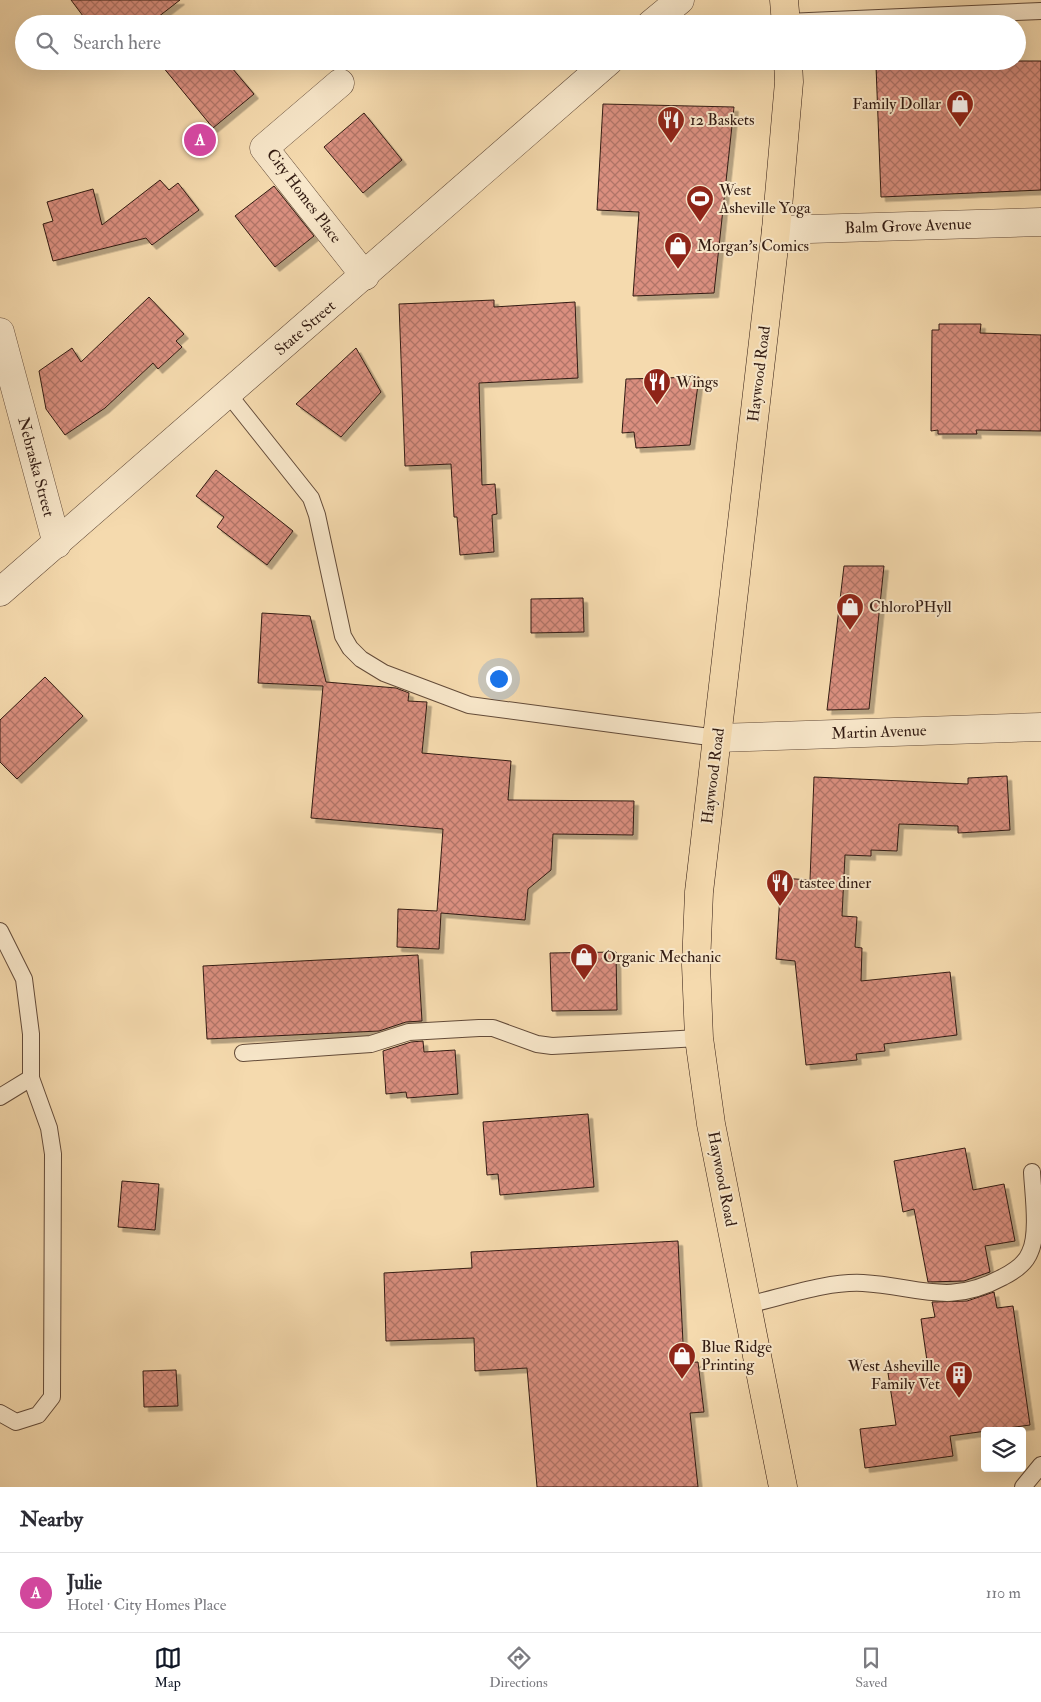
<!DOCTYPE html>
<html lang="en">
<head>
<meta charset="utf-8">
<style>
	:root { --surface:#fff; --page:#f7f7f7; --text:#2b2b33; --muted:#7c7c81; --line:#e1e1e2; --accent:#111827 }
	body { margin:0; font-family:"IM FELL Double Pica",serif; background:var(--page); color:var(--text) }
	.controls { position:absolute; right:15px; bottom:15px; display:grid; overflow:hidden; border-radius:5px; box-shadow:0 5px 20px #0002 }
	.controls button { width:45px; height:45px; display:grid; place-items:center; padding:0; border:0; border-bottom:1px solid var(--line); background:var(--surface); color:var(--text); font:25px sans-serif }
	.you { position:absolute; left:498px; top:678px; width:18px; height:18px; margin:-12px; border:4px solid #fff; border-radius:50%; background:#1a73e8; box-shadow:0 0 0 8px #1a73e833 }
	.badge { display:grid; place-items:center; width:32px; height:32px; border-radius:50%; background:var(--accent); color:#fff; font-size:16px; font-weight:700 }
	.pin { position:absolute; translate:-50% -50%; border:2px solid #fff; box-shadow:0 1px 5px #0006 }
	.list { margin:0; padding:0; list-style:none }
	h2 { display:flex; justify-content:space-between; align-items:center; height:65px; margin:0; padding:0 20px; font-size:21px }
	h2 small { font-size:16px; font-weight:400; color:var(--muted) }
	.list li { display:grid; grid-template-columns:32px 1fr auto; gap:15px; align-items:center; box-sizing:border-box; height:80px; padding:0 20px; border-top:1px solid var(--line) }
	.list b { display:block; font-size:19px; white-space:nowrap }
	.list p { margin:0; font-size:16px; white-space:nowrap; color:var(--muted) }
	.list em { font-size:16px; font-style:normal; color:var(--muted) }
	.icon { flex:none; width:28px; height:28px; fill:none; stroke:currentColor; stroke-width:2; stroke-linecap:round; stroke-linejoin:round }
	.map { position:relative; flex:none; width:1041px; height:1487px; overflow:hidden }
	.search { position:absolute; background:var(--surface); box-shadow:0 5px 20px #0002; left:15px; right:15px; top:15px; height:55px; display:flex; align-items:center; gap:12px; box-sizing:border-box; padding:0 18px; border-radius:28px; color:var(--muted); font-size:19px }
	.sheet { height:145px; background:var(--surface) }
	nav { display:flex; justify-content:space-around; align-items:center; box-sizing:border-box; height:70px; border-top:1px solid var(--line); background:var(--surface); font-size:14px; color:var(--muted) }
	nav a { display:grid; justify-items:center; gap:2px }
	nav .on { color:var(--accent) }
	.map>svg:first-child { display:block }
	.building { fill:url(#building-cross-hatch); stroke:#321b12; filter:url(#shadow) }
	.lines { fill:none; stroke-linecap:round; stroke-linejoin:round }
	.service-casing { stroke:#634b39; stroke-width:18 }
	.minor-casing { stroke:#634b39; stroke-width:29 }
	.tertiary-casing { stroke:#634b39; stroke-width:29 }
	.primary-casing { stroke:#321b12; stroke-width:29 }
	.service { stroke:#f8e7ca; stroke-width:16 }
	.minor { stroke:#f8e7ca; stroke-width:28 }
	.tertiary { stroke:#f8e7ca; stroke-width:28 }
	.primary { stroke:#f5daae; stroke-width:28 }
	.labels { text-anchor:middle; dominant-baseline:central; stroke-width:4; stroke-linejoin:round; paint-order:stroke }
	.poi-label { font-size:16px; fill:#321b12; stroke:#f8e7ca; text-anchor:start }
	.street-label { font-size:16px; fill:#321b12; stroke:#f8e7ca }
</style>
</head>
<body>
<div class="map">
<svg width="1041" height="1487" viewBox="0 0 1041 1487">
	<defs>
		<pattern id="building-cross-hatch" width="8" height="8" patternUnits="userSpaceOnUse" patternTransform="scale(1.25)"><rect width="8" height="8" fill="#da8f7f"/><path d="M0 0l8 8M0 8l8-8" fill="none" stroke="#b17467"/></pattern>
		<filter id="shadow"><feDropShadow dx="4.5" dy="4.5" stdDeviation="0" flood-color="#0004"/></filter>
	</defs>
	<rect width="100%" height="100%" fill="#f5daae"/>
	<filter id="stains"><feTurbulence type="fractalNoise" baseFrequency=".004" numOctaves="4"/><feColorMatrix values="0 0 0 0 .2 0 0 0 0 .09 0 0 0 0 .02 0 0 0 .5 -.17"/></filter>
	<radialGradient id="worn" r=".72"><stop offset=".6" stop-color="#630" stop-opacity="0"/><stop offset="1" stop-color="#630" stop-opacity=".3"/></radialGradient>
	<!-- building -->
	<g class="building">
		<path d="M 71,0 L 180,0 L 149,24 L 89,24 Z"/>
		<path d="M 158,61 L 226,61 L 254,94 L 213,128 Z"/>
		<path d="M 985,61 L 1041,61 L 1041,190 L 881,197 L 876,66 Z"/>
		<path d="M 603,104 L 734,107 L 714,293 L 633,296 L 639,212 L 597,210 Z"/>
		<path d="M 364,113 L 402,160 L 363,193 L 324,147 Z"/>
		<path d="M 160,180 L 169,190 L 178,183 L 199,210 L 152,245 L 146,238 L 53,261 L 43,224 L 53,221 L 47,202 L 93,189 L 102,225 Z"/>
		<path d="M 274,186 L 314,236 L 275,267 L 235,216 Z"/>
		<path d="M 149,297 L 184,334 L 176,341 L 182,347 L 158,369 L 153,363 L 105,408 L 65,435 L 46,409 L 39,371 L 72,348 L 81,362 Z"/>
		<path d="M 494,300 L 494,307 L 575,302 L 578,378 L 479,383 L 482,485 L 495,484 L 497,514 L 492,515 L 494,552 L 460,555 L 457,517 L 454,517 L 451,464 L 405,466 L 399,304 Z"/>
		<path d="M 939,324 L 981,324 L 980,333 L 1041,335 L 1041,431 L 976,430 L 977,434 L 938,434 L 938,430 L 931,431 L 932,330 L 939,330 Z"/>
		<path d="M 356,348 L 381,392 L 341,437 L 296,404 Z"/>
		<path d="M 699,377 L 690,445 L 636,448 L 634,432 L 622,433 L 626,379 Z"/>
		<path d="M 216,470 L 293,531 L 267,565 L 217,527 L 224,517 L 196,496 Z"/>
		<path d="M 844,566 L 884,566 L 869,709 L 827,710 Z"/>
		<path d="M 583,598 L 584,632 L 531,633 L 531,599 Z"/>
		<path d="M 262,613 L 310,616 L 326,682 L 396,688 L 409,693 L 408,701 L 427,702 L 422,753 L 511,761 L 508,800 L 634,801 L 633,835 L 553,834 L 551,870 L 528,889 L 525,920 L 441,913 L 439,949 L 397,947 L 398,909 L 437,911 L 443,829 L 311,818 L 323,686 L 258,683 Z"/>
		<path d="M 45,677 L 83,716 L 17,779 L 0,762 L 0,720 Z"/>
		<path d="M 1007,776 L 1010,830 L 958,833 L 958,826 L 899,824 L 897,851 L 871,850 L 871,856 L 845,855 L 842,916 L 857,917 L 855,947 L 862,948 L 861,981 L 950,972 L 957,1035 L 884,1044 L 885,1051 L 856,1054 L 857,1060 L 806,1065 L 795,961 L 776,959 L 781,878 L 810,880 L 814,777 L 968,784 L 968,778 Z"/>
		<path d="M 616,952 L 617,1010 L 552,1011 L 550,953 Z"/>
		<path d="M 418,955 L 422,1021 L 406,1022 L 379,1031 L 207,1039 L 203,966 Z"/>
		<path d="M 423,1041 L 424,1052 L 455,1050 L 458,1094 L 407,1098 L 406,1092 L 386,1094 L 383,1051 L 411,1042 Z"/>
		<path d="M 588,1114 L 594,1187 L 500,1195 L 498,1174 L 487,1175 L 483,1122 Z"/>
		<path d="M 965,1148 L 973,1190 L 1004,1184 L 1015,1241 L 985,1246 L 990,1272 L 964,1281 L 928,1282 L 914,1209 L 903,1212 L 894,1161 Z"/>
		<path d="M 122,1181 L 159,1184 L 155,1230 L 118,1227 Z"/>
		<path d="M 678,1241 L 684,1363 L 698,1362 L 704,1412 L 690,1413 L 698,1487 L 537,1487 L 527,1368 L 475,1371 L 474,1338 L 386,1341 L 384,1273 L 472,1268 L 471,1252 Z"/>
		<path d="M 994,1292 L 997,1308 L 1013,1306 L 1030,1425 L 950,1436 L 953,1456 L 865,1468 L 860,1429 L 896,1425 L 888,1373 L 928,1368 L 921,1319 L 935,1317 L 932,1302 L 967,1301 Z"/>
		<path d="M 176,1370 L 178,1406 L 144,1407 L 143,1371 Z"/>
	</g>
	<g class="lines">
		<defs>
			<g id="service">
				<path d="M 786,22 L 1041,11"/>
				<path d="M 229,395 L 311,498 L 317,515 L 343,636 L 350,648 L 361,659 L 384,673 L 469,705 L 717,738"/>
				<path d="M 0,931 L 24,979 L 31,1034 L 31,1078 L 49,1128 L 53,1154 L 52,1397 L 38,1415 L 16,1422 L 0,1413"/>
				<path d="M 243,1053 L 371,1044 L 409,1032 L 479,1028 L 493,1028 L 537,1044 L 552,1046 L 699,1038"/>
				<path d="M 0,1097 L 31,1078"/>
				<path d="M 747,1305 C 783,1297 827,1281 863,1283 C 918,1286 948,1307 1003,1277 C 1013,1272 1026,1263 1030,1252 C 1039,1233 1033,1193 1032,1172"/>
				<path d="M 1023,1487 L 1041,1465"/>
			</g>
			<g id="minor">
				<path d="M 340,83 L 264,148 L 365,276"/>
				<path d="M 776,230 L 1041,222"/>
				<path d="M 0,332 L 57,544"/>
				<path d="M 717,738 L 1041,727"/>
			</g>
			<g id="tertiary">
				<path d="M 651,24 L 680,0"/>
				<path d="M 0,592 L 609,61"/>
			</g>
			<g id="primary">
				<path d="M 784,0 L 786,24"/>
				<path d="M 783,1487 L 711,1124 L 699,1038 L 696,965 L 699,892 L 776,230 L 789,82 L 788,61"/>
			</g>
		</defs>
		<!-- service casing -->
		<use href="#service" class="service-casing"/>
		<!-- minor casing -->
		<use href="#minor" class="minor-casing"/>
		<!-- tertiary casing -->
		<use href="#tertiary" class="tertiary-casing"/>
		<!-- primary casing -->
		<use href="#primary" class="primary-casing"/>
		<!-- service -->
		<use href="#service" class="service"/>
		<!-- minor -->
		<use href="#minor" class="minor"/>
		<!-- tertiary -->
		<use href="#tertiary" class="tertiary"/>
		<!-- primary -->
		<use href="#primary" class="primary"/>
	</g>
	<!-- icons -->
	<defs>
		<symbol id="shop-pin" viewBox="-11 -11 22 30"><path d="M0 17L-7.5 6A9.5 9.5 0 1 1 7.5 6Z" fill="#8f2418" stroke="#f8e7ca"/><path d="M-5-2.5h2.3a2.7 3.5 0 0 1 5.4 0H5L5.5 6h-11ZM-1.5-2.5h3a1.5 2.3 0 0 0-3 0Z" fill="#fff"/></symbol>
		<symbol id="restaurant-pin" viewBox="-11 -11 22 30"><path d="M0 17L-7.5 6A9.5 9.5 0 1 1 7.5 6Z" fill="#8f2418" stroke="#f8e7ca"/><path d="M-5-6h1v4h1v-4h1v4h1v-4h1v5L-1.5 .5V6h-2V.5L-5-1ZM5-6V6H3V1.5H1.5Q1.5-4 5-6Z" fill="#fff"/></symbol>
		<symbol id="stadium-pin" viewBox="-11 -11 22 30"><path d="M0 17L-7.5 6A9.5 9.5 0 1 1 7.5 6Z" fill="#8f2418" stroke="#f8e7ca"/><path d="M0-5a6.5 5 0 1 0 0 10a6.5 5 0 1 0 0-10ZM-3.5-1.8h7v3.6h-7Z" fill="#fff"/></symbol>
		<symbol id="building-pin" viewBox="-11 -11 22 30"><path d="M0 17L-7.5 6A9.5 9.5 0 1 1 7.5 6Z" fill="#8f2418" stroke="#f8e7ca"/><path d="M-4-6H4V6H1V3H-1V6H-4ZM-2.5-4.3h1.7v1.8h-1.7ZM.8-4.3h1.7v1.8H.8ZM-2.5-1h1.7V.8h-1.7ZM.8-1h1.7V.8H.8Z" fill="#fff"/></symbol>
	</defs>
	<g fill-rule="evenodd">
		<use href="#shop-pin" x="944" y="88" width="32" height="43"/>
		<use href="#restaurant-pin" x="655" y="104" width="32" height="43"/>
		<use href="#stadium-pin" x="684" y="183" width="32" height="43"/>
		<use href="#shop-pin" x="662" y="230" width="32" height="43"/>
		<use href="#restaurant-pin" x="641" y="366" width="32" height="43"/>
		<use href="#shop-pin" x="834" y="591" width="32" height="43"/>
		<use href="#restaurant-pin" x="764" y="867" width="32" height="43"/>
		<use href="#shop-pin" x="568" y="941" width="32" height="43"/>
		<use href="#shop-pin" x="666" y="1340" width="32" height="43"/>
		<use href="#building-pin" x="943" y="1359" width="32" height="43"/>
	</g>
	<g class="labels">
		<!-- poi labels -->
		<g class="poi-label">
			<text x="941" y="104" text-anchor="end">Family Dollar</text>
			<text x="690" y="120">12 Baskets</text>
			<text x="719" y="190">West<tspan x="719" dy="18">Asheville Yoga</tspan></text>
			<text x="697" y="246">Morgan's Comics</text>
			<text x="676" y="382">Wings</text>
			<text x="869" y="607">ChloroPHyll</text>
			<text x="799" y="883">tastee diner</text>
			<text x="603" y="957">Organic Mechanic</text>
			<text x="701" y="1347">Blue Ridge<tspan x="701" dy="18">Printing</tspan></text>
			<text x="940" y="1366" text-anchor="end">West Asheville<tspan x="940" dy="18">Family Vet</tspan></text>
		</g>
		<!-- street labels -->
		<g class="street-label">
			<text transform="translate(304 196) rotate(53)">City Homes Place</text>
			<text transform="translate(908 226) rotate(-2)">Balm Grove Avenue</text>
			<text transform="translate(305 328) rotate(-41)">State Street</text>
			<text transform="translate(759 374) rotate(-83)">Haywood Road</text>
			<text transform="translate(36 467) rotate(75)">Nebraska Street</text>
			<text transform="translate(879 732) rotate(-2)">Martin Avenue</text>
			<text transform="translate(713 776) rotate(-83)">Haywood Road</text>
			<text transform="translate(722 1179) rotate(79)">Haywood Road</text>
		</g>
	</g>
	<rect width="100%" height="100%" filter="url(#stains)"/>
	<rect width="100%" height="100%" fill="url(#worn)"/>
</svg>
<div class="controls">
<button><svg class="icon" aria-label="layers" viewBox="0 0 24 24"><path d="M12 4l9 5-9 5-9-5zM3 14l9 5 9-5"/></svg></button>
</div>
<div class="you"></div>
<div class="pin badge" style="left:200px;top:140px;background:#d1479c">A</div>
<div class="search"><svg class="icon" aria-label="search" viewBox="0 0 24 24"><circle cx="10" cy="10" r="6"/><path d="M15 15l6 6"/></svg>Search here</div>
</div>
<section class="sheet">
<h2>Nearby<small></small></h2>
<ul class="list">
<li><span class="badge" style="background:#d1479c">A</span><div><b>Julie</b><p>Hotel · City Homes Place</p></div><em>110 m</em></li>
</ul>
</section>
<nav>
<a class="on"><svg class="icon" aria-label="map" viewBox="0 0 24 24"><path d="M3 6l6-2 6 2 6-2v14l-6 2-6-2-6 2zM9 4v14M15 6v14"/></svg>Map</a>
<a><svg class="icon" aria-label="directions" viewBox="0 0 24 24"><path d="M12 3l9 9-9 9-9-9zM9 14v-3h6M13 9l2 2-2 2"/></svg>Directions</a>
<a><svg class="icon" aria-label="saved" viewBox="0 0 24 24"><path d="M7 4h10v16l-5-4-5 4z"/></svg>Saved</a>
</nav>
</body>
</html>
